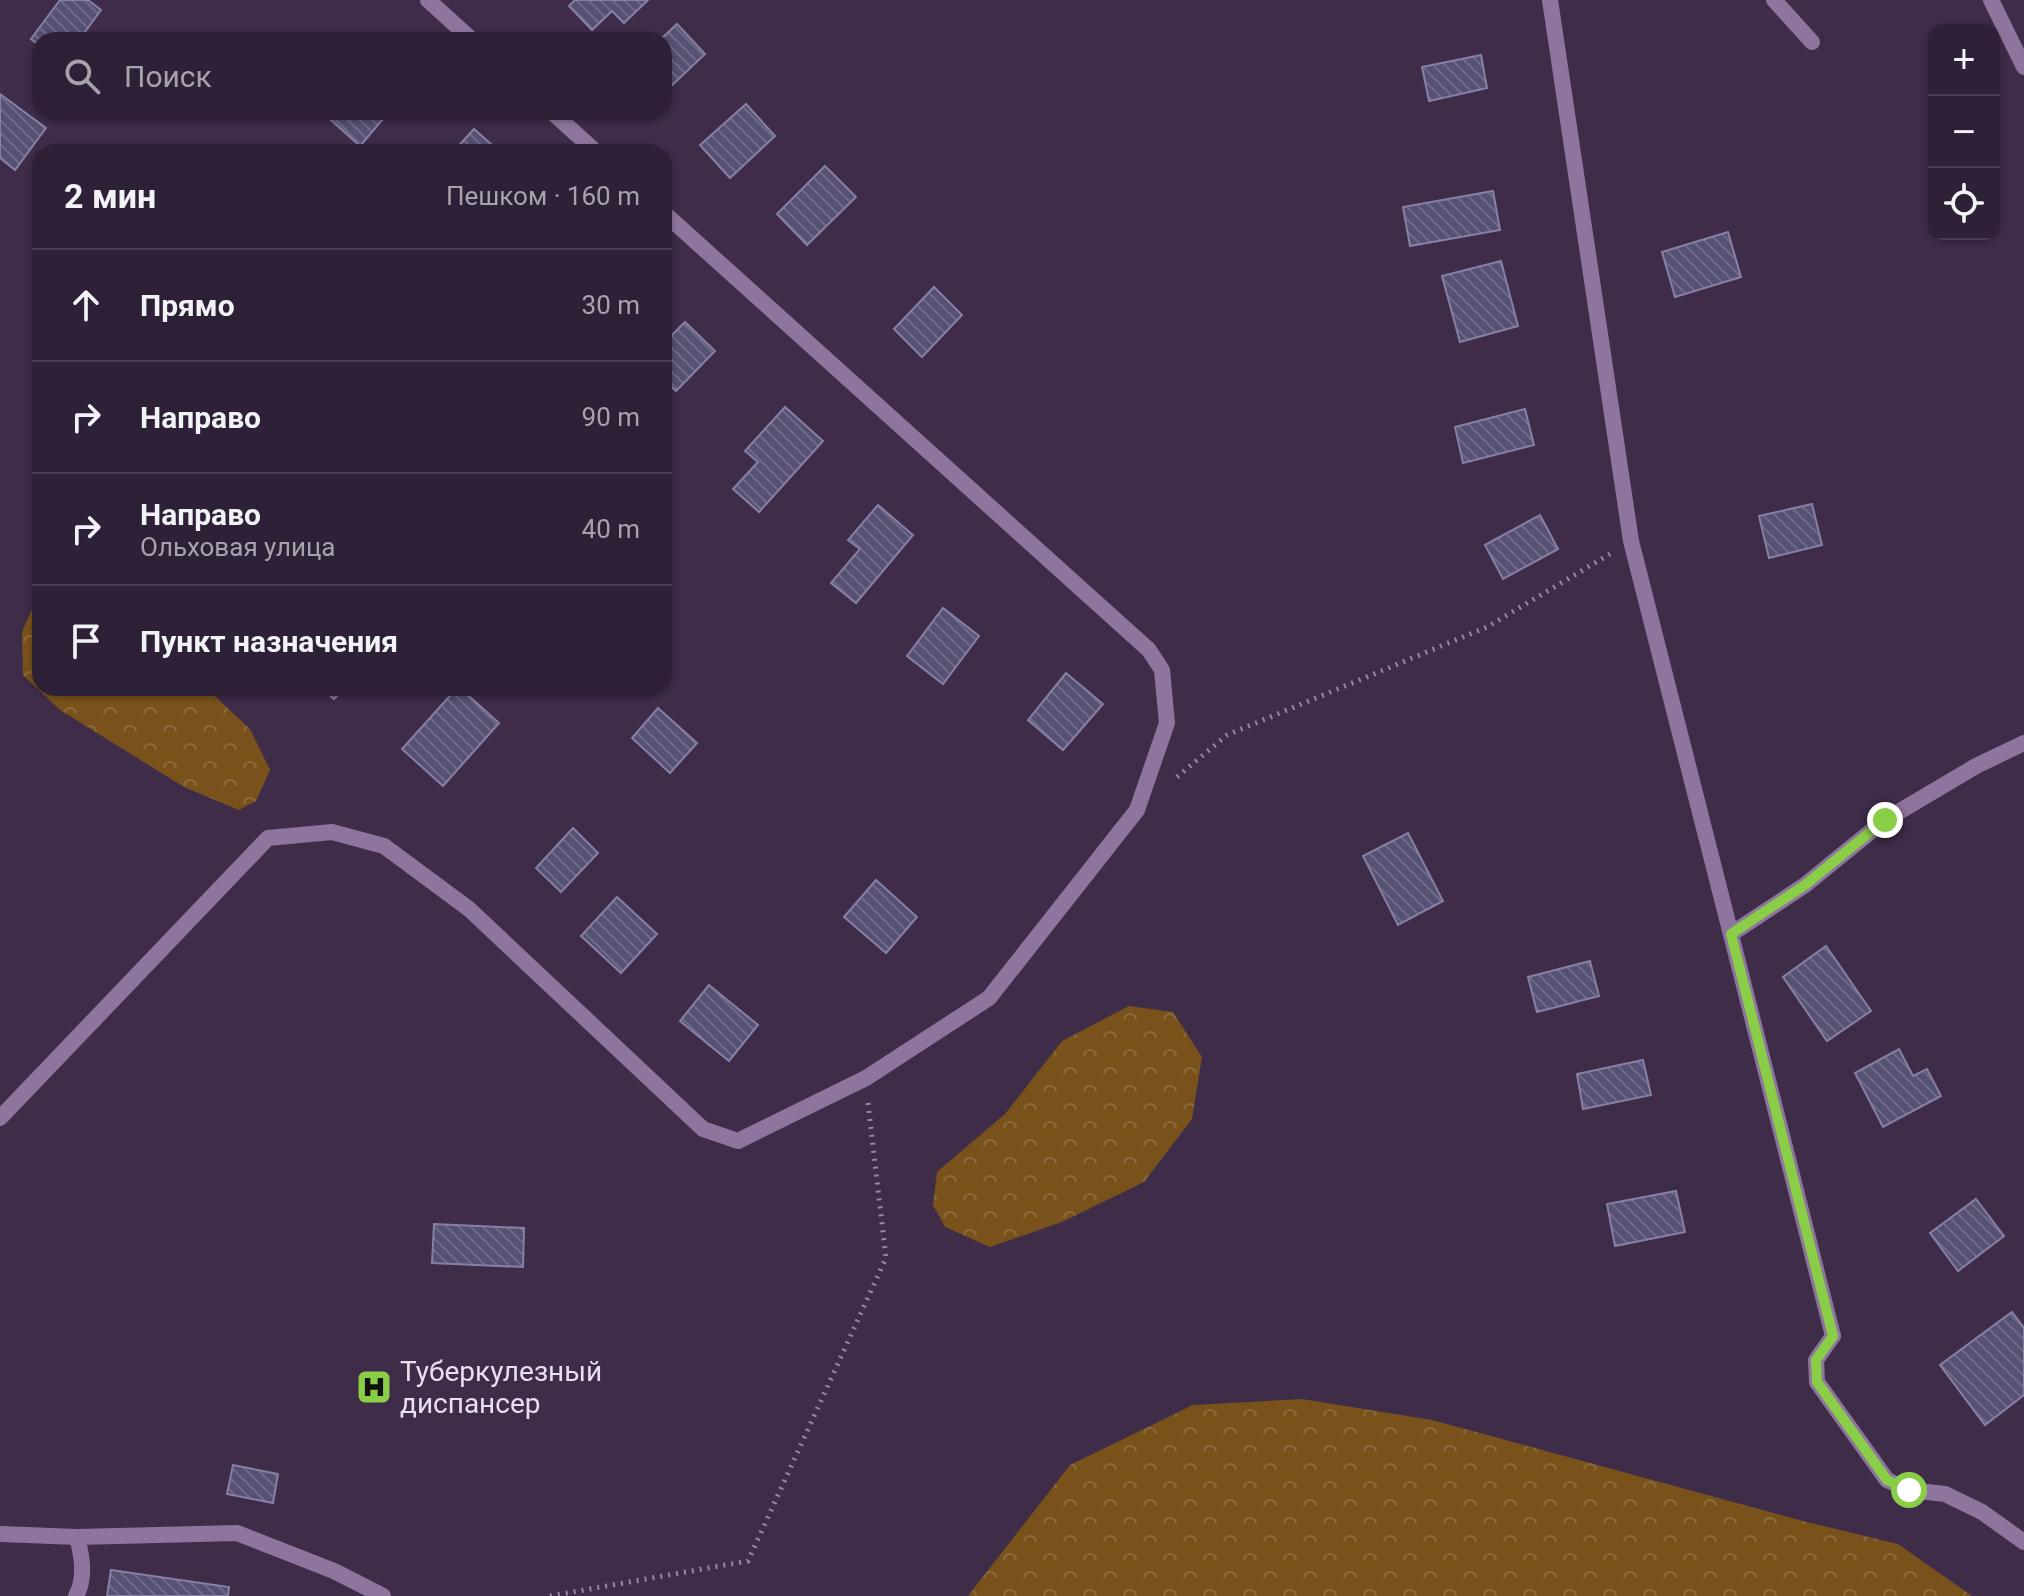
<!DOCTYPE html>
<html lang="ru">
<head>
<meta charset="utf-8">
<style>
	:root { --surface:#2e2137; --page:#36293f; --text:#f1f3f6; --muted:#a7a3ad; --line:#493e52 }
	body { margin:0; font-family:Roboto,sans-serif; background:var(--page); color:var(--text) }
	.controls { position:absolute; right:24px; top:24px; display:grid; overflow:hidden; border-radius:16px; box-shadow:0 2px 6px #0004 }
	.controls button { width:72px; height:72px; display:grid; place-items:center; padding:0; border:0; border-bottom:2px solid var(--line); background:var(--surface); color:var(--text); font:40px sans-serif }
	.stop { position:absolute; width:24px; height:24px; margin:-18px; border:6px solid #8ace48; border-radius:50%; background:#fff }
	.stop.end { background:#8ace48; border-color:#fff; box-shadow:0 2px 8px #0008 }
	.list { margin:0; padding:0; list-style:none }
	h2 { display:flex; justify-content:space-between; align-items:center; height:104px; margin:0; padding:0 32px; font-size:34px }
	h2 small { font-size:26px; font-weight:400; color:var(--muted) }
	.list li { display:grid; grid-template-columns:52px 1fr auto; gap:24px; align-items:center; box-sizing:border-box; height:112px; padding:0 32px; border-top:2px solid var(--line) }
	.list b { display:block; font-size:30px; white-space:nowrap }
	.list p { margin:0; font-size:26px; white-space:nowrap; color:var(--muted) }
	.list em { font-size:26px; font-style:normal; color:var(--muted) }
	.icon { flex:none; width:44px; height:44px; fill:none; stroke:currentColor; stroke-width:2; stroke-linecap:round; stroke-linejoin:round }
	.map { position:relative; flex:none; width:2024px; height:1596px; overflow:hidden }
	.search { position:absolute; background:var(--surface); box-shadow:0 2px 6px #0004; left:32px; top:32px; width:640px; height:88px; display:flex; align-items:center; gap:20px; box-sizing:border-box; padding:0 28px; border-radius:24px; color:var(--muted); font-size:30px }
	.panel { position:absolute; background:var(--surface); box-shadow:0 2px 6px #0004; left:32px; top:144px; width:640px; height:552px; border-radius:24px }
	.map>svg:first-child { display:block }
	.forest { fill:url(#forest-crowns) }
	.building { fill:url(#building-back-hatch); stroke:#8780a5; stroke-width:2 }
	.lines { fill:none; stroke-linecap:round; stroke-linejoin:round }
	.path { stroke:#96889f; stroke-width:5; stroke-dasharray:2 6; stroke-linecap:butt }
	.service { stroke:#8e759d; stroke-width:16 }
	.minor { stroke:#8e759d; stroke-width:16 }
	.route { stroke:#8ace48; stroke-width:10 }
	.labels { text-anchor:middle; dominant-baseline:central; stroke-width:6; stroke-linejoin:round; paint-order:stroke }
	.poi-label { font-size:28px; fill:#eadff1; stroke:#3e2c49; text-anchor:start }
</style>
</head>
<body>
<div class="map">
<svg width="2024" height="1596" viewBox="0 0 2024 1596">
	<defs>
		<pattern id="forest-crowns" width="20" height="18" patternUnits="userSpaceOnUse" patternTransform="scale(2)"><rect width="20" height="18" fill="#78521a"/><path d="M2 6a3 3 0 1 1 6 0M12 15a3 3 0 1 1 6 0" fill="none" stroke="#8b6a3c"/></pattern>
		<pattern id="building-back-hatch" width="6" height="6" patternUnits="userSpaceOnUse" patternTransform="scale(2)"><rect width="6" height="6" fill="#565072"/><path d="M-1 5l2 2M0 0l6 6M5-1l2 2" fill="none" stroke="#6e6987"/></pattern>
	</defs>
	<rect width="100%" height="100%" fill="#3e2c49"/>
	<!-- forest -->
	<g class="forest">
		<path d="M 40,594 L 40,688 L 206,688 L 250,729 L 270,770 L 256,801 L 239,810 L 184,787 L 60,710 L 23,675 L 22,632 L 38,595 Z"/>
		<path d="M 1129,1006 L 1173,1012 L 1202,1057 L 1192,1119 L 1144,1182 L 1062,1222 L 990,1247 L 945,1227 L 933,1205 L 937,1172 L 1005,1114 L 1062,1041 Z"/>
		<path d="M 1302,1399 L 1432,1420 L 1803,1521 L 1898,1544 L 1972,1596 L 968,1596 L 1070,1465 L 1193,1405 Z"/>
	</g>
	<!-- building -->
	<g class="building">
		<path d="M 60,0 L 88,0 L 101,10 L 79,40 L 40,40 L 40,46 L 31,39 Z"/>
		<path d="M 575,0 L 648,0 L 624,23 L 612,11 L 592,30 L 569,6 Z"/>
		<path d="M 677,24 L 705,54 L 664,93 L 664,40 L 660,40 Z"/>
		<path d="M 1481,55 L 1487,88 L 1429,101 L 1422,67 Z"/>
		<path d="M 0,94 L 46,128 L 15,170 L 0,158 Z"/>
		<path d="M 746,104 L 775,136 L 730,178 L 700,145 Z"/>
		<path d="M 322,112 L 389,112 L 360,146 Z"/>
		<path d="M 474,129 L 500,152 L 453,152 Z"/>
		<path d="M 825,166 L 856,197 L 807,245 L 777,214 Z"/>
		<path d="M 1493,191 L 1500,230 L 1410,246 L 1403,207 Z"/>
		<path d="M 1728,232 L 1741,277 L 1675,297 L 1662,252 Z"/>
		<path d="M 1501,261 L 1518,326 L 1460,342 L 1442,276 Z"/>
		<path d="M 934,287 L 962,315 L 922,357 L 894,329 Z"/>
		<path d="M 685,322 L 715,351 L 676,391 L 664,380 L 664,343 Z"/>
		<path d="M 785,407 L 823,441 L 759,512 L 733,489 L 758,462 L 745,451 Z"/>
		<path d="M 1525,409 L 1534,445 L 1463,463 L 1455,427 Z"/>
		<path d="M 1812,504 L 1822,545 L 1769,558 L 1759,516 Z"/>
		<path d="M 878,505 L 913,535 L 856,603 L 831,583 L 860,549 L 848,540 Z"/>
		<path d="M 1540,515 L 1558,549 L 1503,579 L 1485,545 Z"/>
		<path d="M 943,608 L 979,636 L 943,684 L 907,656 Z"/>
		<path d="M 1066,673 L 1103,704 L 1063,750 L 1028,720 Z"/>
		<path d="M 322,688 L 344,688 L 334,699 Z"/>
		<path d="M 457,688 L 460,688 L 499,723 L 443,786 L 402,749 Z"/>
		<path d="M 658,708 L 697,743 L 670,773 L 632,738 Z"/>
		<path d="M 573,828 L 598,853 L 561,892 L 536,868 Z"/>
		<path d="M 1408,833 L 1443,901 L 1398,925 L 1363,856 Z"/>
		<path d="M 876,880 L 917,917 L 886,953 L 844,917 Z"/>
		<path d="M 617,897 L 657,934 L 621,973 L 581,936 Z"/>
		<path d="M 1826,946 L 1871,1011 L 1827,1041 L 1783,977 Z"/>
		<path d="M 1590,961 L 1599,996 L 1537,1012 L 1528,977 Z"/>
		<path d="M 709,985 L 758,1025 L 729,1061 L 680,1021 Z"/>
		<path d="M 1899,1049 L 1913,1076 L 1927,1069 L 1941,1096 L 1883,1127 L 1855,1073 Z"/>
		<path d="M 1643,1060 L 1651,1095 L 1583,1109 L 1577,1074 Z"/>
		<path d="M 1676,1191 L 1685,1232 L 1615,1246 L 1607,1204 Z"/>
		<path d="M 1976,1199 L 2004,1236 L 1958,1271 L 1930,1233 Z"/>
		<path d="M 434,1224 L 524,1228 L 523,1267 L 432,1263 Z"/>
		<path d="M 2012,1312 L 2024,1328 L 2024,1395 L 1985,1425 L 1940,1365 Z"/>
		<path d="M 233,1465 L 278,1474 L 273,1503 L 227,1494 Z"/>
		<path d="M 111,1570 L 229,1587 L 228,1596 L 107,1596 Z"/>
	</g>
	<g class="lines">
		<!-- path -->
		<g class="path">
			<path d="M 1177,777 L 1227,735 L 1487,627 L 1610,554"/>
			<path d="M 550,1596 L 748,1561 L 886,1258 L 868,1103"/>
		</g>
		<!-- service -->
		<g class="service">
			<path d="M 1991,0 L 2024,67"/>
			<path d="M 0,1118 L 268,838 L 332,832 L 384,846 L 469,909 L 703,1129 L 738,1141 L 866,1078 L 989,998 L 1137,810"/>
			<path d="M 1833,1336 L 1816,1360 L 1817,1382 L 1887,1480 L 1909,1490 L 1945,1494 L 1982,1512 L 2024,1542"/>
			<path d="M 0,1534 L 77,1537 L 237,1533 L 334,1571 L 383,1596"/>
			<path d="M 76,1596 C 86,1578 82,1556 77,1537"/>
		</g>
		<!-- minor -->
		<g class="minor">
			<path d="M 428,0 L 472,40"/>
			<path d="M 1550,0 L 1631,541 L 1833,1336"/>
			<path d="M 1774,0 L 1812,42"/>
			<path d="M 552,112 L 596,152"/>
			<path d="M 664,213 L 1149,650 L 1162,670 L 1167,723 L 1137,810"/>
			<path d="M 1731,934 L 1805,885 L 1885,820 L 1976,766 L 2024,743"/>
		</g>
	</g>
	<g class="lines">
		<!-- route -->
		<path class="route" d="M 1885,820 L 1805,885 L 1731,934 L 1833,1336 L 1816,1360 L 1817,1382 L 1887,1480 L 1909,1490"/>
	</g>
	<!-- icons -->
	<defs>
		<symbol id="hospital-square" viewBox="-11 -11 22 22"><rect x="-9" y="-9" width="18" height="18" rx="4" fill="#8ace48" stroke="#3e2c49"/><path d="M-5-5h3v3.5h4V-5h3V5h-3V1.5h-4V5h-3Z" fill="#111"/></symbol>
	</defs>
	<g fill-rule="evenodd">
		<use href="#hospital-square" x="354" y="1367" width="40" height="40"/>
	</g>
	<g class="labels">
		<!-- poi labels -->
		<g class="poi-label">
			<text x="400" y="1371">Туберкулезный<tspan x="400" dy="32">диспансер</tspan></text>
		</g>
	</g>
</svg>
<div class="controls">
<button>+</button>
<button>−</button>
<button><svg class="icon" aria-label="locate" viewBox="0 0 24 24"><circle cx="12" cy="12" r="6"/><path d="M12 2v4M12 18v4M2 12h4M18 12h4"/></svg></button>
</div>
<div class="stop" style="left:1909px;top:1490px"></div>
<div class="stop end" style="left:1885px;top:820px"></div>
<div class="search"><svg class="icon" aria-label="search" viewBox="0 0 24 24"><circle cx="10" cy="10" r="6"/><path d="M15 15l6 6"/></svg>Поиск</div>
<section class="panel">
<h2>2 мин<small>Пешком · 160 m</small></h2>
<ul class="list">
<li><svg class="icon" aria-label="ahead" viewBox="0 0 24 24"><path d="M12 20V5M6 11l6-6 6 6"/></svg><div><b>Прямо</b></div><em>30 m</em></li>
<li><svg class="icon" aria-label="right" viewBox="0 0 24 24"><path d="M7 20v-9h11M14 6l5 5-5 5"/></svg><div><b>Направо</b></div><em>90 m</em></li>
<li><svg class="icon" aria-label="right" viewBox="0 0 24 24"><path d="M7 20v-9h11M14 6l5 5-5 5"/></svg><div><b>Направо</b><p>Ольховая улица</p></div><em>40 m</em></li>
<li><svg class="icon" aria-label="arrive" viewBox="0 0 24 24"><path d="M6 21V4h12l-3 4 3 4H6"/></svg><div><b>Пункт назначения</b></div></li>
</ul>
</section>
</div>
</body>
</html>
